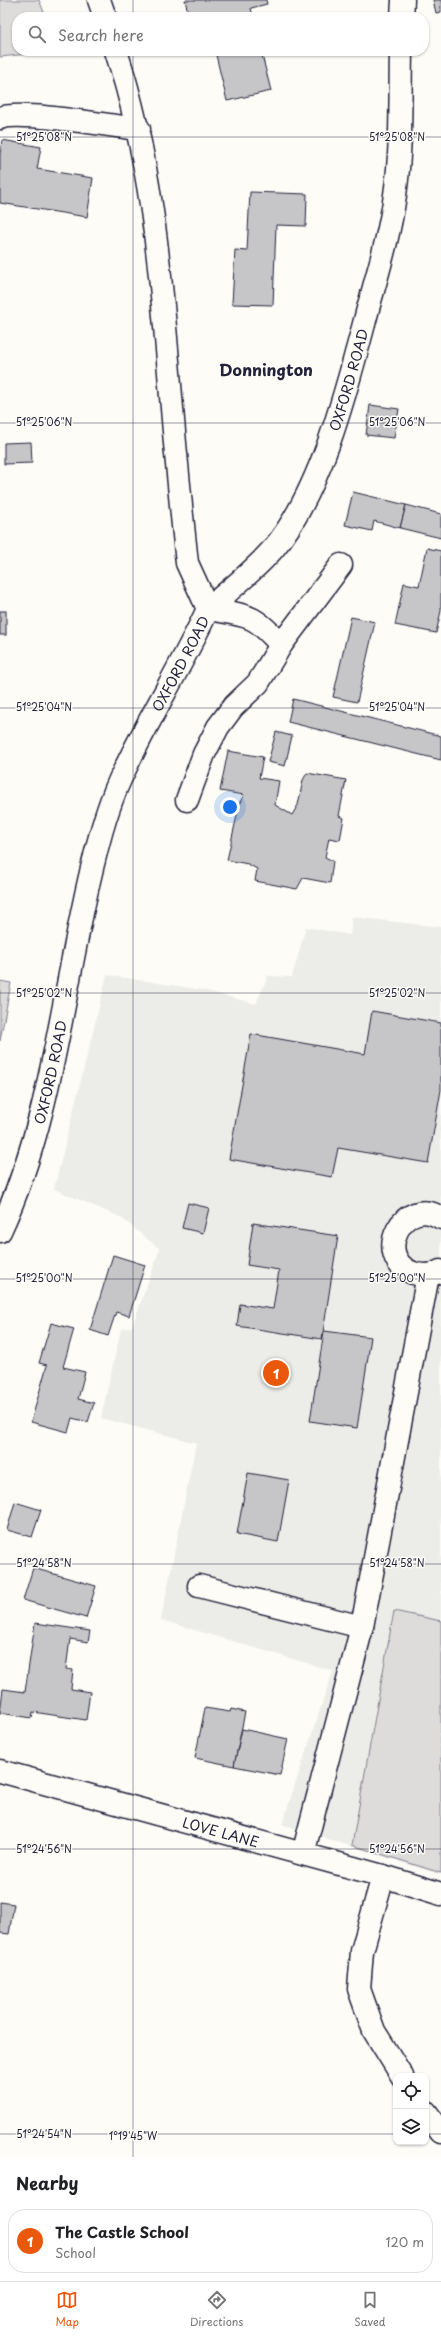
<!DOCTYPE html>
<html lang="en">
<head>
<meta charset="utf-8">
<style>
	:root { --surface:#fff; --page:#f2f2f2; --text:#202124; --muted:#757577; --line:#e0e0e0; --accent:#ea580c }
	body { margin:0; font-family:"Playpen Sans",sans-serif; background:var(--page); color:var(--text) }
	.controls { position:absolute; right:12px; bottom:12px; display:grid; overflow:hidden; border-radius:8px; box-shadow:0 1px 3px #0004 }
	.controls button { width:36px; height:36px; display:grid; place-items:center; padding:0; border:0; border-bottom:1px solid var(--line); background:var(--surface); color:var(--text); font:20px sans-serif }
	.you { position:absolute; left:230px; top:807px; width:14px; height:14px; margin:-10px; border:3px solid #fff; border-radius:50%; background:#1a73e8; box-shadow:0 0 0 6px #1a73e833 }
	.badge { display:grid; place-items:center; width:26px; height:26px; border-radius:50%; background:var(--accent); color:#fff; font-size:13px; font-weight:700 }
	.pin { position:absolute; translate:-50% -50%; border:2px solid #fff; box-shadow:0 1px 4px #0006 }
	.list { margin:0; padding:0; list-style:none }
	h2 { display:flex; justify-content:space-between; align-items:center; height:52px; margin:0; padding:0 16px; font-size:17px }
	h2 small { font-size:13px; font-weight:400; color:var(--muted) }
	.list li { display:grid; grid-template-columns:26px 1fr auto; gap:12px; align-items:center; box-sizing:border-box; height:64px; margin:0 8px 8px; padding:0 8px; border:1px solid var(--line); border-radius:16px }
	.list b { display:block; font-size:15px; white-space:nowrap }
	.list p { margin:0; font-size:13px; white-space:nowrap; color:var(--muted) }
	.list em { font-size:13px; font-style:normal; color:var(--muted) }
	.icon { flex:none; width:22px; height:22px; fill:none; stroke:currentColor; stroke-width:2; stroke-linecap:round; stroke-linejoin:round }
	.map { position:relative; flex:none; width:441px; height:2157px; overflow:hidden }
	.search { position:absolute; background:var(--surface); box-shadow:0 1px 3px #0004; left:12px; right:12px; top:12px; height:44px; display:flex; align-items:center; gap:10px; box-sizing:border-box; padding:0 14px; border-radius:16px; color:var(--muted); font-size:15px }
	.sheet { height:124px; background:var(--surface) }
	nav { display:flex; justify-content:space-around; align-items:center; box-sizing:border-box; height:56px; border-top:1px solid var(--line); background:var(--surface); font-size:11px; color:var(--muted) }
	nav a { display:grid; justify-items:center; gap:2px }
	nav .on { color:var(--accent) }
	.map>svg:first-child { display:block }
	.built { fill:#ecece9 }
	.green { fill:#dddcdb; stroke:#807f8b }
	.building { fill:#c6c6c8; stroke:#22223b }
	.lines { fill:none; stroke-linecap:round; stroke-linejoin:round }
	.minor-casing { stroke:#22223b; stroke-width:25 }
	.major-casing { stroke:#22223b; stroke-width:25 }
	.minor { stroke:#fdfcf7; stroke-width:22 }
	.major { stroke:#fdfcf7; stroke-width:22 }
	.ticks { fill:none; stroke:#22223b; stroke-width:1; stroke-opacity:0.45 }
	.labels { text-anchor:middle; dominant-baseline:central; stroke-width:3; stroke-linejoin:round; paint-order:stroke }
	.street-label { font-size:14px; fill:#22223b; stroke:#fdfcf7 }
	.quarter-label { font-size:16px; font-weight:bold; fill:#22223b; stroke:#fdfcf7 }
	.ticks-label { font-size:10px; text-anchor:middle; fill:#22223b; stroke:#fdfcf7; stroke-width:3; stroke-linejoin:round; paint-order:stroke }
</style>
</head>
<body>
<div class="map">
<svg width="441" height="2157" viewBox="0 0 441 2157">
	<rect width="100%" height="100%" fill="#fdfcf7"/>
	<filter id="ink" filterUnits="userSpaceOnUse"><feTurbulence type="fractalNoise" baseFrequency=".025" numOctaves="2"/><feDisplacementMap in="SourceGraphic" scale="8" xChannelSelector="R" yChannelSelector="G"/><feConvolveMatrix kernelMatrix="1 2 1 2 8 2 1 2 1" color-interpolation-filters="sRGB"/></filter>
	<g filter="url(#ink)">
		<!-- built -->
		<path class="built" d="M 352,917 L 441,927 L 441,1875 L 282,1824 L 333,1671 L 161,1620 L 196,1443 L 101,1418 L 121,1329 L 132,1327 L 160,1249 L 120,1217 L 54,1189 L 107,975 L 203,990 L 256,1004 L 268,976 L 292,977 L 306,927 L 350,935 Z"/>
		<!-- green -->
		<g class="green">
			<path d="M 0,0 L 39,0 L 46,17 L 17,17 L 17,51 L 56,51 L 0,57 Z"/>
			<path d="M 0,981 L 11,983 L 0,1041 Z"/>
			<path d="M 394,1611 L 441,1621 L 441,1873 L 352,1845 Z"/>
		</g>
		<!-- building -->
		<g class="building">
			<path d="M 185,0 L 266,0 L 267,4 L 251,8 L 253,17 L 189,17 Z"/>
			<path d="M 433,0 L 441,0 L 441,12 L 436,13 Z"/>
			<path d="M 215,51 L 261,51 L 271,91 L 227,101 Z"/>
			<path d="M 2,140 L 41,147 L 37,169 L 93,178 L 87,217 L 0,203 L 0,154 Z"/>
			<path d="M 250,192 L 307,194 L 306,226 L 276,225 L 273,305 L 232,304 L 235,250 L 247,251 Z"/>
			<path d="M 370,405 L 399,409 L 394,438 L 366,435 Z"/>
			<path d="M 31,442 L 32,463 L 4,464 L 4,443 Z"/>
			<path d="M 353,492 L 406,505 L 400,528 L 374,521 L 372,531 L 345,525 Z"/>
			<path d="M 406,505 L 441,514 L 441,538 L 400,528 Z"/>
			<path d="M 427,548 L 441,551 L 441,611 L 436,633 L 395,625 L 404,583 L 419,586 Z"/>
			<rect x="0" y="611" width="6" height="24"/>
			<path d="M 351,617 L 375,622 L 357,702 L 333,697 Z"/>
			<path d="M 293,699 L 441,736 L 441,760 L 288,722 Z"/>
			<path d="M 276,732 L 292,736 L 285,766 L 268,762 Z"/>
			<path d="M 228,751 L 263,757 L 259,778 L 279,781 L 275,805 L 292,815 L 298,805 L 303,780 L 307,773 L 346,780 L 339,816 L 344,818 L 340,840 L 329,838 L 325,857 L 333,861 L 330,883 L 303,878 L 297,889 L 255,881 L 257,869 L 248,864 L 227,860 L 240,802 L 244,795 L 220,791 Z"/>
			<path d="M 372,1011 L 441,1023 L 441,1090 L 428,1163 L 338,1148 L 332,1177 L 229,1159 L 251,1034 L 365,1054 Z"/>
			<path d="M 188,1203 L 209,1208 L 203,1233 L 182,1228 Z"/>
			<path d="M 253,1223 L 338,1236 L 322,1339 L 237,1326 L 240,1304 L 273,1309 L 279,1270 L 247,1265 Z"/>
			<path d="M 113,1255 L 145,1265 L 129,1316 L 116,1312 L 108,1336 L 90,1330 Z"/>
			<path d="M 51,1323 L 74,1329 L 63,1367 L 85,1372 L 78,1399 L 94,1403 L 88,1422 L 72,1418 L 68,1432 L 31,1422 L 47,1365 L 39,1363 Z"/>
			<path d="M 324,1331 L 371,1337 L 357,1428 L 310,1421 Z"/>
			<path d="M 248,1473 L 289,1480 L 278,1542 L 237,1534 Z"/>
			<path d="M 15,1502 L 41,1510 L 32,1537 L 7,1530 Z"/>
			<path d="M 33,1568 L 96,1586 L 86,1618 L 23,1600 Z"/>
			<path d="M 35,1623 L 90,1631 L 88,1642 L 70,1639 L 66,1669 L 73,1670 L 71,1689 L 90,1692 L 86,1720 L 33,1712 L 32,1718 L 0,1713 L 3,1689 L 25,1692 Z"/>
			<path d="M 205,1708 L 230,1712 L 231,1709 L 245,1712 L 234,1766 L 195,1758 Z"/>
			<path d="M 242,1729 L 288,1739 L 280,1775 L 234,1766 Z"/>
			<path d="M 0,1902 L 14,1904 L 9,1934 L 0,1933 Z"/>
		</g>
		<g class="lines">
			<defs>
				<g id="minor">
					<path d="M 402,17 L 403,0"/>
					<path d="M 0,118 C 21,110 111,126 139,129"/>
					<path id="s1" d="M 208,609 C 229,590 254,571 273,549 C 323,490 349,380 369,305 C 379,269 390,232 395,195 C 402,148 400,98 401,51"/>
					<path d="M 208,609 C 248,616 253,613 281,645"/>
					<path d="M 187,800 L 204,754 L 218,727 L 233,707 L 258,683 L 281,645 L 341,565"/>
					<path d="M 440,1271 C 433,1276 422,1276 413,1273 C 371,1257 404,1193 441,1218"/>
					<path d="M 199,1586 L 362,1627"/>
					<path id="s2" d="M 0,1771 L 383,1876 L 441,1894"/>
					<path d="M 303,1854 L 362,1627 L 428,1275"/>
					<path d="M 383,1876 L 362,1951 L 359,1989 L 374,2031 L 402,2076"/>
					<path d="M 426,2112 L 441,2132"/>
				</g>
				<g id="major">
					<path d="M 99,0 L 105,17"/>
					<path id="s3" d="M 0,1231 C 55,1114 63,980 95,856 C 102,827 111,797 124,771 C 150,716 182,665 208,609 L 187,563 C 180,499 174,436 169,373 C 160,264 150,155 116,51"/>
				</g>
			</defs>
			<!-- minor casing -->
			<use href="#minor" class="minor-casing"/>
			<!-- major casing -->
			<use href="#major" class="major-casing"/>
			<!-- minor -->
			<use href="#minor" class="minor"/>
			<!-- major -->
			<use href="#major" class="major"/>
		</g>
	</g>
	<!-- ticks -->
	<path class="ticks" d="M 133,0 L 133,17M 133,51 L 133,2157M 0,137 L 441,137M 0,423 L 441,423M 0,708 L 441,708M 0,993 L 441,993M 0,1279 L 441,1279M 0,1564 L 441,1564M 0,1849 L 441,1849M 0,2134 L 396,2134M 426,2134 L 441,2134"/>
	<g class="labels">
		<!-- street labels -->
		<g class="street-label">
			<text stroke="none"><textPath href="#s1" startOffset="275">OXFORD ROAD</textPath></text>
			<text stroke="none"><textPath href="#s3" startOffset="599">OXFORD ROAD</textPath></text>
			<text stroke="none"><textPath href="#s3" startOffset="167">OXFORD ROAD</textPath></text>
			<text stroke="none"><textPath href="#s2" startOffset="229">LOVE LANE</textPath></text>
		</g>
		<!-- quarter labels -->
		<g class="quarter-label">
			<text x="266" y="369">Donnington</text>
		</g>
	</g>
	<g class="ticks-label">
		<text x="44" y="141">51°25'08"N</text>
		<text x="397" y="141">51°25'08"N</text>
		<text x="44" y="426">51°25'06"N</text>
		<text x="397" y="426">51°25'06"N</text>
		<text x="44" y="711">51°25'04"N</text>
		<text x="397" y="711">51°25'04"N</text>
		<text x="44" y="997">51°25'02"N</text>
		<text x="397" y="997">51°25'02"N</text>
		<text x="44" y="1282">51°25'00"N</text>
		<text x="397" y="1282">51°25'00"N</text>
		<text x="44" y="1567">51°24'58"N</text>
		<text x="397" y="1567">51°24'58"N</text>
		<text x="44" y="1853">51°24'56"N</text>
		<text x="397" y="1853">51°24'56"N</text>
		<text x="44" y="2138">51°24'54"N</text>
		<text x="133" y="2140">1°19'45"W</text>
	</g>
</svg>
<div class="controls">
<button><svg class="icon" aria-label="locate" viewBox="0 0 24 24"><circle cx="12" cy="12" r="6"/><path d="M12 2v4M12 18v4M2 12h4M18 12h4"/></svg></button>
<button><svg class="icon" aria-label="layers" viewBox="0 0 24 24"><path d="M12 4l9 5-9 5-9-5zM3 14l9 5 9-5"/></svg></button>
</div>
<div class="you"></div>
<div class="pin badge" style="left:276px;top:1373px">1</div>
<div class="search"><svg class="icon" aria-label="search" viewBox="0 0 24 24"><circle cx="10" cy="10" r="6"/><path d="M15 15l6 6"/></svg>Search here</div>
</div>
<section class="sheet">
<h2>Nearby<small></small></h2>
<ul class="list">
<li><span class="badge">1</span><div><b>The Castle School</b><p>School</p></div><em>120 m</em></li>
</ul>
</section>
<nav>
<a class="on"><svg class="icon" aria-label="map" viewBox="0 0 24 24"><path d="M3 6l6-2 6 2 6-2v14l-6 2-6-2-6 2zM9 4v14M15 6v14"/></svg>Map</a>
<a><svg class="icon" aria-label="directions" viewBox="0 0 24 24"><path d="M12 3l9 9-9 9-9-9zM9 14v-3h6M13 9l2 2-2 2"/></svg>Directions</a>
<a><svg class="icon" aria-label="saved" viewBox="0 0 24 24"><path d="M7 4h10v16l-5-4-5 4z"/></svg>Saved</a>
</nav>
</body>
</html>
